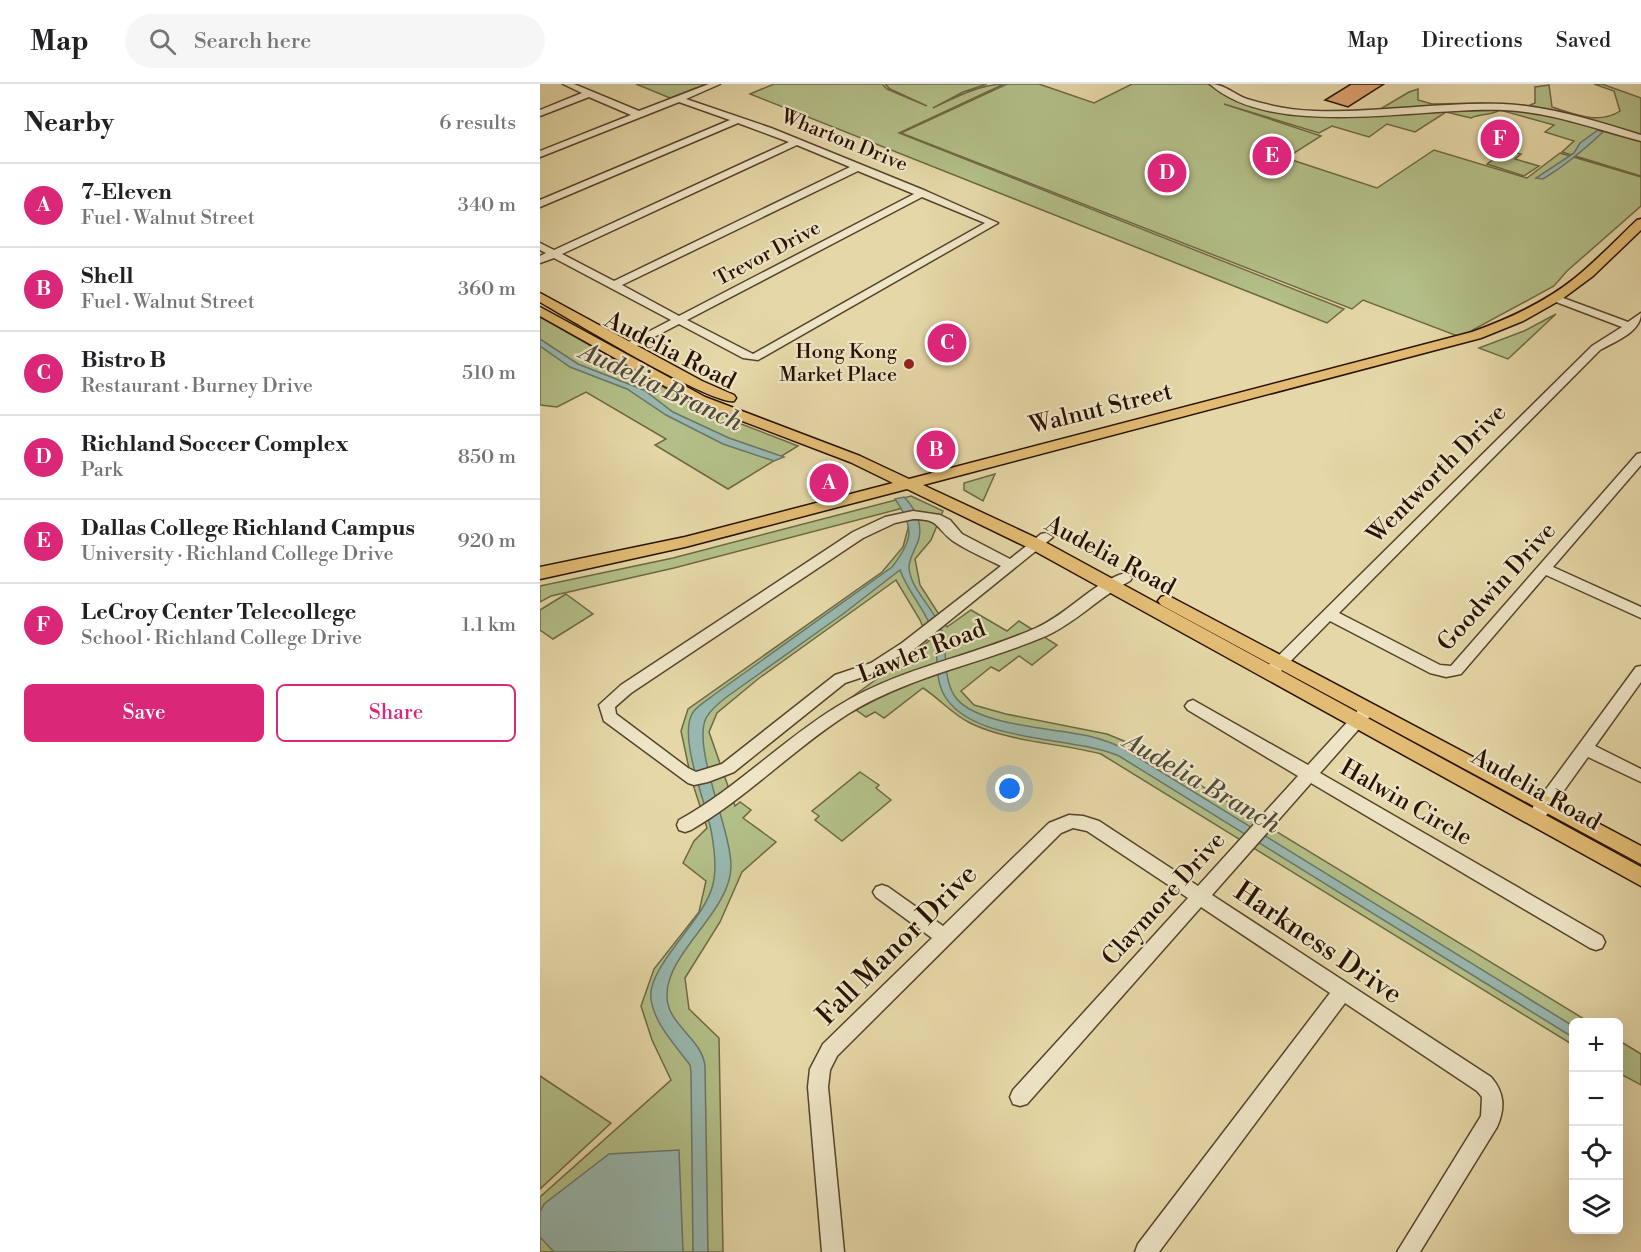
<!DOCTYPE html>
<html lang="en">
<head>
<meta charset="utf-8">
<style>
	:root { --surface:#fff; --page:#f6f6f6; --text:#202124; --muted:#757577; --line:#e0e0e0; --accent:#db2777 }
	body { margin:0; font-family:"Libre Bodoni",serif; background:var(--page); color:var(--text) }
	.controls { position:absolute; right:18px; bottom:18px; display:grid; overflow:hidden; border-radius:9px; box-shadow:0 6px 24px #0002 }
	.controls button { width:54px; height:54px; display:grid; place-items:center; padding:0; border:0; border-bottom:2px solid var(--line); background:var(--surface); color:var(--text); font:30px sans-serif }
	.you { position:absolute; left:470px; top:705px; width:21px; height:21px; margin:-15px; border:4px solid #fff; border-radius:50%; background:#1a73e8; box-shadow:0 0 0 9px #1a73e833 }
	.badge { display:grid; place-items:center; width:39px; height:39px; border-radius:50%; background:var(--accent); color:#fff; font-size:20px; font-weight:700 }
	.pin { position:absolute; translate:-50% -50%; border:3px solid #fff; box-shadow:0 2px 6px #0006 }
	.list { margin:0; padding:0; list-style:none }
	h2 { display:flex; justify-content:space-between; align-items:center; height:78px; margin:0; padding:0 24px; font-size:26px }
	h2 small { font-size:20px; font-weight:400; color:var(--muted) }
	.list li { display:grid; grid-template-columns:39px 1fr auto; gap:18px; align-items:center; box-sizing:border-box; height:84px; padding:0 24px; border-top:2px solid var(--line) }
	.list b { display:block; font-size:22px; white-space:nowrap }
	.list p { margin:0; font-size:20px; white-space:nowrap; color:var(--muted) }
	.list em { font-size:20px; font-style:normal; color:var(--muted) }
	.actions { display:flex; gap:12px; padding:18px 24px }
	.actions a { flex:1; padding:14px 0; border:2px solid var(--accent); border-radius:9px; text-align:center; font-size:21px; color:var(--accent) }
	.actions .main { background:var(--accent); color:#fff }
	.icon { flex:none; width:33px; height:33px; fill:none; stroke:currentColor; stroke-width:2; stroke-linecap:round; stroke-linejoin:round }
	.map { position:relative; flex:none; width:1101px; height:1168px; overflow:hidden }
	header { display:flex; align-items:center; gap:36px; box-sizing:border-box; height:84px; padding:0 30px; background:var(--surface); border-bottom:2px solid var(--line) }
	header strong { font-size:28px }
	nav { display:flex; gap:33px; margin-inline-start:auto; font-size:21px }
	.search { width:420px; height:54px; background:var(--page); display:flex; align-items:center; gap:15px; box-sizing:border-box; padding:0 21px; border-radius:33px; color:var(--muted); font-size:22px }
	main { display:flex }
	aside { flex:1; background:var(--surface) }
	.map>svg:first-child { display:block }
	.green { fill:#b3bf88; stroke:#6e6844; stroke-width:1.5 }
	.water { fill:#98b8af; stroke:#6c7669; stroke-width:1.5 }
	.building { fill:#dda071; stroke:#291200; stroke-width:1.5 }
	.lines { fill:none; stroke-linecap:round; stroke-linejoin:round }
	.minor-casing { stroke:#58432a; stroke-width:3 }
	.major-casing { stroke:#291200; stroke-width:3 }
	.minor { fill:#eee5c6; fill-rule:evenodd }
	.major { fill:#e2bc74; fill-rule:evenodd }
	.poi-dot { fill:#8f2418; stroke:#eee5c6; stroke-width:2 }
	.labels { text-anchor:middle; dominant-baseline:central; stroke-width:4.5; stroke-linejoin:round; paint-order:stroke }
	.far-street-label { font-size:20px; fill:#291200; stroke:#eee5c6 }
	.far-poi-label { font-size:20px; fill:#291200; stroke:#eee5c6; text-anchor:end }
	.street-label { font-size:24px; fill:#291200; stroke:#eee5c6 }
	.water-label { font-size:26px; font-style:italic; fill:#504c3d; stroke:#eee5c6 }
	.near-street-label { font-size:28px; fill:#291200; stroke:#eee5c6 }
</style>
</head>
<body>
<header>
<strong>Map</strong>
<div class="search"><svg class="icon" aria-label="search" viewBox="0 0 24 24"><circle cx="10" cy="10" r="6"/><path d="M15 15l6 6"/></svg>Search here</div>
<nav><a>Map</a><a>Directions</a><a>Saved</a></nav>
</header>
<main>
<aside>
<h2>Nearby<small>6 results</small></h2>
<ul class="list">
<li><span class="badge">A</span><div><b>7-Eleven</b><p>Fuel · Walnut Street</p></div><em>340 m</em></li>
<li><span class="badge">B</span><div><b>Shell</b><p>Fuel · Walnut Street</p></div><em>360 m</em></li>
<li><span class="badge">C</span><div><b>Bistro B</b><p>Restaurant · Burney Drive</p></div><em>510 m</em></li>
<li><span class="badge">D</span><div><b>Richland Soccer Complex</b><p>Park</p></div><em>850 m</em></li>
<li><span class="badge">E</span><div><b>Dallas College Richland Campus</b><p>University · Richland College Drive</p></div><em>920 m</em></li>
<li><span class="badge">F</span><div><b>LeCroy Center Telecollege</b><p>School · Richland College Drive</p></div><em>1.1 km</em></li>
</ul>
<div class="actions"><a class="main">Save</a><a>Share</a></div>
</aside>
<div class="map">
<svg width="1101" height="1168" viewBox="0 0 1101 1168">
	<rect width="100%" height="100%" fill="#e5d7a7"/>
	<filter id="stains"><feTurbulence type="fractalNoise" baseFrequency=".00333" numOctaves="4"/><feColorMatrix values="0 0 0 0 .2 0 0 0 0 .09 0 0 0 0 .02 0 0 0 .5 -.17"/></filter>
	<radialGradient id="worn" r=".72"><stop offset=".6" stop-color="#630" stop-opacity="0"/><stop offset="1" stop-color="#630" stop-opacity=".3"/></radialGradient>
	<!-- green -->
	<g class="green">
		<path d="M 96,0 L 166,0 L 130,14 Z"/>
		<path d="M 234,0 L 342,0 L 347,5 L 387,22 L 350,5 L 345,0 L 447,0 L 423,8 L 393,24 C 414,14 441,0 464,0 L 359,49 L 804,225 L 787,239 L 210,10 Z"/>
		<path d="M 467,0 L 499,0 L 554,19 L 592,0 L 668,0 L 693,14 L 722,24 L 790,33 L 827,33 L 869,8 L 878,5 L 878,16 L 892,20 L 943,19 L 988,22 L 995,19 L 995,3 L 1009,1 L 1012,23 C 1034,30 1059,41 1080,27 L 1074,7 L 1054,0 L 1062,0 L 1101,14 L 1101,92 L 1022,68 L 1034,57 L 1005,48 L 1014,41 L 960,26 C 950,32 941,29 931,34 L 906,28 L 875,48 L 847,40 L 829,53 L 792,42 L 779,49 L 684,20 L 781,52 L 746,74 L 837,104 L 894,66 L 987,94 L 1020,69 L 1101,93 L 1101,122 L 1027,187 L 1014,202 L 920,253 L 823,216 L 812,225 L 361,49 Z"/>
		<path d="M 966,66 L 981,70 L 975,75 L 999,82 L 984,92 L 947,80 Z"/>
		<path d="M 1016,230 L 968,275 L 939,264 L 984,247 Z"/>
		<path d="M 0,233 L 148,317 L 173,329 L 258,362 L 188,405 L 115,361 L 126,355 L 46,308 L 17,323 L 0,321 Z"/>
		<path d="M 455,390 L 443,417 L 424,406 L 424,399 Z"/>
		<path d="M 371,412 L 403,427 L 391,456 L 375,475 L 380,501 L 407,543 L 431,526 L 467,547 L 479,537 L 517,561 L 492,581 L 479,572 L 459,587 L 451,583 L 421,607 L 434,621 L 466,630 L 567,650 L 596,662 L 1049,938 L 1034,938 L 1033,961 L 561,670 C 519,659 469,658 430,639 C 412,630 400,615 383,604 L 344,634 L 335,628 L 326,633 L 305,618 L 389,557 L 380,536 L 356,496 L 218,595 L 177,629 L 169,648 L 195,722 L 200,718 L 211,726 L 203,734 L 236,758 L 202,788 L 180,838 L 145,894 L 149,925 L 179,954 L 183,1168 L 0,1168 L 0,1113 L 131,996 L 112,956 L 101,922 L 114,885 L 159,828 L 166,797 L 143,779 L 154,757 L 167,744 L 151,694 L 141,647 L 148,625 L 342,488 L 363,463 L 370,437 L 363,424 L 134,484 L 11,512 L 0,518 L 0,502 L 133,474 Z"/>
		<path d="M 26,510 L 53,530 L 13,555 L 0,546 L 0,526 Z"/>
		<path d="M 320,688 L 339,701 L 336,704 L 351,716 L 302,757 L 275,736 L 279,732 L 272,727 Z"/>
		<path d="M 1078,956 L 1101,970 L 1101,1001 L 1079,989 Z"/>
		<path d="M 0,992 L 71,1039 L 0,1105 Z"/>
	</g>
	<!-- water -->
	<g class="water">
		<path d="M 1058,46 L 1063,48 C 1044,66 1026,81 1003,95 L 996,94 L 1034,69 L 1040,59 Z"/>
		<path d="M 0,255 L 38,280 L 104,306 L 133,328 L 189,354 L 244,373 L 234,377 L 183,360 L 126,331 L 87,305 L 30,283 L 0,262 Z"/>
		<path d="M 364,413 C 377,426 385,445 376,462 C 373,470 369,475 369,484 C 371,506 393,523 401,544 C 408,565 402,591 414,611 C 431,640 507,644 538,650 C 553,652 567,657 581,663 L 1033,942 L 1034,954 L 579,672 C 531,651 429,660 403,609 C 394,591 399,570 394,551 C 387,527 368,509 360,486 L 303,530 L 188,612 C 180,618 171,625 166,634 C 152,664 191,745 191,782 C 191,828 126,868 127,912 C 127,941 162,954 165,982 L 168,1168 L 153,1168 L 151,988 L 150,981 C 135,961 114,939 111,915 C 106,883 166,835 173,800 C 177,784 174,762 171,746 C 166,719 136,648 154,627 C 160,620 169,615 175,610 L 352,483 C 373,456 375,444 355,415 Z"/>
		<path d="M 139,1066 L 143,1168 L 14,1168 L 0,1153 L 0,1128 L 4,1120 L 69,1070 Z"/>
	</g>
	<!-- building -->
	<g class="building">
		<path d="M 811,0 L 844,0 L 808,23 L 785,16 Z"/>
		<path d="M 403,357 L 401,374 L 388,374 L 390,358 Z"/>
		<path d="M 289,390 L 304,399 L 289,408 L 274,399 Z"/>
	</g>
	<g class="lines">
		<defs>
			<g id="minor">
				<path d="M 23,0 L 34,0 L 99,27 L 169,0 L 180,0 L 146,15 L 231,44 L 386,107 L 458,139 L 218,276 L 203,274 L 139,240 L 93,264 L 85,264 L 85,260 L 131,236 L 14,174 L 0,179 L 0,172 L 6,169 L 0,166 L 0,159 L 14,166 L 249,58 L 198,39 L 0,123 L 0,116 L 190,36 L 139,18 L 0,73 L 0,67 L 91,31 L 49,13 L 0,32 L 0,26 L 42,9 ZM 257,61 L 310,83 L 74,197 L 22,170 ZM 318,87 L 374,110 L 139,232 L 82,201 ZM 382,113 L 445,139 L 213,270 L 147,236 Z"/>
				<path d="M 670,0 C 685,0 693,10 707,15 C 729,22 752,26 775,27 C 838,29 900,18 963,20 C 1010,22 1056,37 1101,51 L 1101,57 C 1055,45 1011,28 964,26 C 884,22 733,57 670,0 Z"/>
				<path d="M 1015,211 L 1088,238 L 1101,229 C 1101,248 1076,257 1060,266 L 799,529 L 900,581 L 911,582 L 1097,370 L 1101,369 L 1101,381 L 1013,483 L 1101,523 L 1101,534 L 1006,491 L 921,590 L 906,593 L 890,589 L 790,537 L 737,591 L 727,591 L 724,587 L 727,583 L 1052,262 L 1082,243 L 1011,216 L 1010,214 Z"/>
				<path d="M 373,427 L 400,431 L 410,436 L 422,450 L 470,475 L 501,450 L 506,449 L 513,453 L 372,567 L 341,587 L 305,599 L 194,688 L 168,698 L 154,701 L 148,699 L 64,637 L 59,621 L 81,601 L 313,448 L 345,433 ZM 373,435 C 401,435 395,444 413,457 C 428,467 445,474 461,482 L 362,559 L 331,579 L 295,591 L 182,680 L 156,688 L 148,684 L 76,630 L 75,623 L 91,609 L 323,454 L 355,439 Z"/>
				<path d="M 585,489 L 592,494 L 590,497 C 560,512 537,538 506,552 C 441,580 369,592 308,630 C 253,665 208,713 151,746 L 145,748 L 139,746 L 137,741 L 139,736 C 197,704 242,656 298,622 C 359,584 431,573 496,544 C 528,530 552,499 585,489 Z"/>
				<path d="M 1101,582 L 1101,598 L 1055,662 L 1101,685 L 1101,698 L 1048,673 L 1005,733 L 999,735 L 993,733 L 991,728 L 993,723 L 1096,583 Z"/>
				<path d="M 653,616 L 768,681 L 823,621 L 833,621 L 836,625 L 833,629 L 780,689 L 1062,852 L 1065,858 L 1062,864 L 1056,866 L 1050,864 L 771,699 L 672,811 L 951,993 C 965,1009 965,1025 957,1043 L 880,1168 L 857,1168 L 941,1032 L 942,1013 L 937,1007 L 805,919 L 619,1168 L 595,1168 L 598,1160 L 790,909 L 661,823 L 487,1020 L 480,1022 L 473,1020 L 470,1013 L 473,1006 L 648,814 L 547,747 L 533,744 L 521,749 L 297,972 L 290,986 L 288,1003 L 304,1168 L 282,1168 L 268,1003 L 270,985 L 283,960 L 392,854 L 336,813 L 333,808 L 336,803 L 342,801 L 348,803 L 403,842 L 509,739 L 529,731 L 543,732 L 559,737 L 658,802 L 758,692 L 648,626 L 645,622 L 648,618 Z"/>
			</g>
			<g id="major">
				<path d="M 1101,135 L 1101,146 L 1053,192 L 1022,215 L 983,237 L 941,254 L 383,401 L 503,457 L 1101,783 L 1101,802 L 491,465 L 367,405 L 145,463 L 0,495 L 0,483 L 145,453 L 353,399 L 310,378 L 155,319 L 0,232 L 0,223 L 165,313 L 320,372 L 369,395 L 932,248 C 968,235 1004,219 1035,194 C 1057,176 1076,156 1097,136 Z"/>
				<path d="M 0,209 L 162,297 L 194,311 L 196,314 L 194,317 C 173,322 28,234 0,218 Z"/>
				<path d="M 627,511 L 1101,762 L 1101,780 L 621,521 L 618,517 L 621,513 Z"/>
			</g>
		</defs>
		<!-- minor casing -->
		<use href="#minor" class="minor-casing"/>
		<!-- major casing -->
		<use href="#major" class="major-casing"/>
		<!-- minor -->
		<use href="#minor" class="minor"/>
		<!-- major -->
		<use href="#major" class="major"/>
	</g>
	<!-- markers -->
	<circle class="poi-dot" cx="369" cy="280" r="6"/>
	<g class="labels">
		<!-- far-street labels -->
		<g class="far-street-label">
			<text transform="translate(304 57) rotate(22)">Wharton Drive</text>
			<text transform="translate(228 170) rotate(-28)">Trevor Drive</text>
		</g>
		<!-- far-poi labels -->
		<g class="far-poi-label">
			<text x="357" y="268">Hong Kong<tspan x="357" dy="23">Market Place</tspan></text>
		</g>
		<!-- street labels -->
		<g class="street-label">
			<text transform="translate(130 267) rotate(27)">Audelia Road</text>
			<text transform="translate(561 325) rotate(-14)">Walnut Street</text>
			<text transform="translate(897 390) rotate(-45)">Wentworth Drive</text>
			<text transform="translate(570 472) rotate(28)">Audelia Road</text>
			<text transform="translate(957 503) rotate(-48)">Goodwin Drive</text>
			<text transform="translate(382 568) rotate(-21)">Lawler Road</text>
			<text transform="translate(996 706) rotate(29)">Audelia Road</text>
			<text transform="translate(866 719) rotate(30)">Halwin Circle</text>
			<text transform="translate(624 815) rotate(-48)">Claymore Drive</text>
		</g>
		<!-- water labels -->
		<g class="water-label">
			<text transform="translate(121 303) rotate(25)">Audelia Branch</text>
			<text transform="translate(662 699) rotate(30)">Audelia Branch</text>
		</g>
		<!-- near-street labels -->
		<g class="near-street-label">
			<text transform="translate(778 859) rotate(34)">Harkness Drive</text>
			<text transform="translate(357 861) rotate(-45)">Fall Manor Drive</text>
		</g>
	</g>
	<rect width="100%" height="100%" filter="url(#stains)"/>
	<rect width="100%" height="100%" fill="url(#worn)"/>
</svg>
<div class="controls">
<button>+</button>
<button>−</button>
<button><svg class="icon" aria-label="locate" viewBox="0 0 24 24"><circle cx="12" cy="12" r="6"/><path d="M12 2v4M12 18v4M2 12h4M18 12h4"/></svg></button>
<button><svg class="icon" aria-label="layers" viewBox="0 0 24 24"><path d="M12 4l9 5-9 5-9-5zM3 14l9 5 9-5"/></svg></button>
</div>
<div class="you"></div>
<div class="pin badge" style="left:289px;top:399px">A</div>
<div class="pin badge" style="left:396px;top:366px">B</div>
<div class="pin badge" style="left:407px;top:259px">C</div>
<div class="pin badge" style="left:627px;top:89px">D</div>
<div class="pin badge" style="left:732px;top:72px">E</div>
<div class="pin badge" style="left:960px;top:55px">F</div>
</div>
</main>
</body>
</html>
